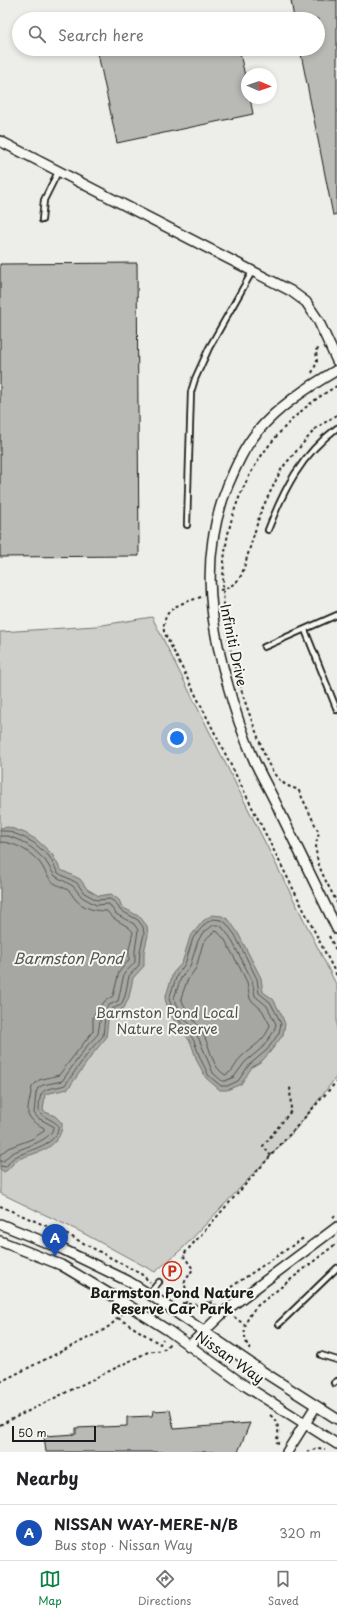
<!DOCTYPE html>
<html lang="en">
<head>
<meta charset="utf-8">
<style>
	:root { --surface:#fff; --page:#f2f2f2; --text:#202124; --muted:#757577; --line:#e0e0e0; --accent:#0b8043 }
	body { margin:0; font-family:"Playpen Sans",sans-serif; background:var(--page); color:var(--text) }
	.compass { position:absolute; left:241px; top:68px; width:36px; height:36px; border-radius:50%; background:var(--surface); box-shadow:0 2px 6px #0003; rotate:92deg }
	.scale { position:absolute; left:12px; bottom:10px; width:84px; box-sizing:border-box; padding-left:4px; border:2px solid #1c1c1c; border-top:0; font-size:11px; line-height:14px; white-space:nowrap; color:#1c1c1c; -webkit-text-stroke:3px #f6f6f2; paint-order:stroke }
	.you { position:absolute; left:177px; top:738px; width:14px; height:14px; margin:-10px; border:3px solid #fff; border-radius:50%; background:#1a73e8; box-shadow:0 0 0 6px #1a73e833 }
	.badge { display:grid; place-items:center; width:26px; height:26px; border-radius:50%; background:var(--accent); color:#fff; font-size:13px; font-weight:700 }
	.pin { position:absolute; translate:-50% -33px; filter:drop-shadow(0 1px 2px #0008) }
	.pin::after { content:''; position:absolute; top:21px; width:14px; height:12px; background:inherit; clip-path:polygon(0 0,100% 0,50% 100%) }
	.list { margin:0; padding:0; list-style:none }
	h2 { display:flex; justify-content:space-between; align-items:center; height:52px; margin:0; padding:0 16px; font-size:17px }
	h2 small { font-size:13px; font-weight:400; color:var(--muted) }
	.list li { display:grid; grid-template-columns:26px 1fr auto; gap:12px; align-items:center; box-sizing:border-box; height:56px; padding:0 16px; border-top:1px solid var(--line) }
	.list b { display:block; font-size:15px; white-space:nowrap }
	.list p { margin:0; font-size:13px; white-space:nowrap; color:var(--muted) }
	.list em { font-size:13px; font-style:normal; color:var(--muted) }
	.icon { flex:none; width:22px; height:22px; fill:none; stroke:currentColor; stroke-width:2; stroke-linecap:round; stroke-linejoin:round }
	.map { position:relative; flex:none; width:337px; height:1452px; overflow:hidden }
	.search { position:absolute; background:var(--surface); box-shadow:0 2px 6px #0003; left:12px; right:12px; top:12px; height:44px; display:flex; align-items:center; gap:10px; box-sizing:border-box; padding:0 14px; border-radius:22px; color:var(--muted); font-size:15px }
	.sheet { height:108px; background:var(--surface) }
	nav { display:flex; justify-content:space-around; align-items:center; box-sizing:border-box; height:56px; border-top:1px solid var(--line); background:var(--surface); font-size:11px; color:var(--muted) }
	nav a { display:grid; justify-items:center; gap:2px }
	nav .on { color:var(--accent) }
	.map>svg:first-child { display:block }
	.green { fill:#cececb; stroke:#757574 }
	.water { fill:#a6a6a3; stroke:#6f6f6d }
	.lines { fill:none; stroke-linecap:round; stroke-linejoin:round }
	.shore { stroke:#535352; stroke-width:1 }
	.building { fill:#b9b9b6; stroke:#1c1c1c }
	.service-casing { stroke:#1c1c1c; stroke-width:8 }
	.minor-casing { stroke:#1c1c1c; stroke-width:12 }
	.path { stroke:#1c1c1c; stroke-width:2; stroke-dasharray:3 3; stroke-linecap:butt }
	.service { stroke:#f6f6f2; stroke-width:4.5 }
	.minor { stroke:#f6f6f2; stroke-width:9 }
	.labels { text-anchor:middle; dominant-baseline:central; stroke-width:4; stroke-linejoin:round; paint-order:stroke }
	.street-label { font-size:14px; fill:#1c1c1c; stroke:#f6f6f2 }
	.park-label { font-size:14px; fill:#515151; stroke:#f6f6f2 }
	.poi-label { font-size:14px; font-weight:bold; fill:#1c1c1c; stroke:#f6f6f2 }
	.water-label { font-size:15px; font-style:italic; fill:#535352; stroke:#f6f6f2 }
</style>
</head>
<body>
<div class="map">
<svg width="337" height="1452" viewBox="0 0 337 1452">
	<rect width="100%" height="100%" fill="#edede9"/>
	<filter id="ink" filterUnits="userSpaceOnUse"><feTurbulence type="fractalNoise" baseFrequency=".025" numOctaves="2"/><feDisplacementMap in="SourceGraphic" scale="8" xChannelSelector="R" yChannelSelector="G"/><feConvolveMatrix kernelMatrix="1 2 1 2 8 2 1 2 1" color-interpolation-filters="sRGB"/></filter>
	<g filter="url(#ink)">
		<!-- green -->
		<path class="green" d="M 152,617 L 337,986 L 337,1076 L 296,1129 L 184,1247 L 155,1272 L 81,1232 L 0,1193 L 0,632 L 96,626 Z"/>
		<!-- water -->
		<g class="water">
			<path d="M 8,827 L 25,833 L 37,840 L 52,854 L 61,870 L 80,879 L 87,889 L 99,896 L 111,894 L 119,900 L 122,907 L 140,917 L 147,926 L 148,935 L 144,952 L 144,966 L 133,978 L 129,997 L 124,1008 L 115,1012 L 108,1020 L 106,1038 L 95,1051 L 68,1089 L 45,1094 L 43,1111 L 55,1116 L 62,1123 C 63,1138 50,1149 36,1153 C 29,1156 21,1157 16,1161 C 11,1165 10,1169 4,1172 L 0,1169 L 0,828 Z"/>
			<path d="M 212,915 L 222,916 L 229,920 L 238,933 L 261,978 L 263,992 L 273,999 L 281,1014 L 285,1024 L 283,1035 L 270,1052 L 262,1061 L 252,1067 L 241,1084 L 227,1090 L 220,1090 L 206,1078 L 197,1061 L 191,1043 L 181,1028 L 178,1027 L 169,1011 L 165,999 L 173,973 L 182,963 L 190,937 L 203,921 Z"/>
		</g>
		<g class="lines">
			<!-- shore -->
			<g class="shore">
				<path d="M 0,831 L 8,831 L 23,837 L 34,843 L 49,856 L 58,873 L 77,883 L 84,893 L 97,900 L 110,899 L 116,903 L 120,910 L 138,920 L 143,927 L 144,934 L 140,951 L 139,965 L 129,976 L 125,996 L 121,1005 L 112,1009 L 105,1017 L 103,1036 L 91,1049 L 65,1085 C 45,1091 39,1085 39,1112 C 44,1118 52,1119 58,1125 C 61,1144 28,1150 15,1157 C 11,1159 9,1163 6,1167 L 0,1166"/>
				<path d="M 0,836 L 8,836 L 21,841 L 32,848 L 45,860 L 55,876 L 73,886 L 82,897 L 96,905 L 109,904 L 116,914 L 134,924 L 138,930 L 135,951 L 135,962 L 124,974 L 118,1001 L 109,1005 L 101,1015 L 98,1034 L 87,1046 L 62,1081 L 43,1085 L 38,1088 L 36,1093 L 34,1113 L 38,1118 L 53,1126 C 54,1141 21,1147 11,1154 C 8,1156 6,1158 4,1161 L 0,1161"/>
				<path d="M 0,842 C 15,842 31,852 40,863 C 44,868 46,875 50,879 C 54,885 62,886 68,890 C 72,893 73,897 76,900 C 85,909 95,911 107,911 C 114,922 128,924 133,932 L 129,949 L 129,960 L 119,972 L 113,996 L 105,1001 L 96,1011 L 93,1017 L 93,1031 L 59,1075 L 39,1080 L 32,1087 L 28,1108 L 28,1115 L 34,1122 L 44,1128 L 44,1131 L 32,1139 L 8,1148 L 0,1155"/>
				<path d="M 213,919 L 221,920 L 226,923 L 235,935 L 257,979 L 259,993 L 270,1002 L 277,1015 L 281,1024 L 279,1033 L 267,1050 L 249,1065 L 238,1081 L 227,1086 L 221,1086 L 209,1076 L 201,1060 L 194,1041 L 185,1026 L 181,1023 L 173,1010 L 169,999 L 177,975 L 185,964 L 193,938 L 205,924 Z"/>
				<path d="M 214,925 L 219,925 L 222,927 L 230,937 L 252,980 L 255,996 L 267,1006 L 276,1024 L 274,1031 L 263,1047 L 245,1062 L 234,1077 L 225,1081 L 222,1081 L 213,1073 L 199,1039 L 189,1023 L 184,1019 L 174,998 L 181,978 L 190,966 L 198,941 L 202,934 Z"/>
				<path d="M 215,931 L 218,932 L 225,940 L 240,968 L 247,982 L 250,999 L 262,1010 L 270,1025 C 266,1040 252,1047 242,1056 C 236,1062 234,1072 225,1075 C 212,1067 211,1050 205,1038 C 198,1023 186,1013 181,998 L 187,981 L 196,968 L 203,943 L 207,938 Z"/>
			</g>
		</g>
		<!-- building -->
		<g class="building">
			<path d="M 291,0 L 337,0 L 337,214 L 333,215 L 300,49 L 318,49 L 318,19 L 294,19 Z"/>
			<path d="M 97,49 L 239,49 L 247,85 L 247,98 L 250,98 L 253,114 L 117,143 Z"/>
			<path d="M 137,263 L 139,556 L 0,557 L 0,264 Z"/>
			<path d="M 170,1410 L 174,1429 L 250,1423 L 238,1452 L 46,1452 L 44,1436 L 76,1434 L 76,1428 L 127,1426 L 127,1417 L 152,1416 L 153,1411 Z"/>
		</g>
		<g class="lines">
			<defs>
				<g id="service">
					<path d="M 42,220 L 44,200 L 58,172"/>
					<path d="M 187,525 L 191,392 L 195,379 L 209,348 L 252,272"/>
					<path d="M 268,530 C 284,489 301,455 337,428"/>
					<path d="M 305,630 L 337,710"/>
					<path d="M 264,647 L 337,615"/>
					<path d="M 149,1294 L 159,1282"/>
					<path d="M 279,1324 L 337,1268"/>
					<path d="M 321,1355 L 337,1360"/>
					<path d="M 334,1383 L 337,1381"/>
				</g>
				<g id="minor">
					<path d="M 0,141 L 291,291 L 306,302 L 318,320 L 337,361"/>
					<path d="M 337,370 C 308,387 279,406 257,432 C 244,448 236,466 228,485 C 201,551 208,615 227,682 C 234,709 243,735 254,760 C 262,778 272,794 280,812 C 299,851 318,890 337,929"/>
					<path d="M 0,1224 L 62,1249 L 128,1281 L 149,1294 L 262,1371 L 337,1419"/>
					<path d="M 0,1241 L 61,1265 L 128,1305 L 169,1331 L 244,1385 L 337,1444"/>
					<path d="M 189,1346 L 225,1311 L 337,1227"/>
					<path d="M 287,1452 L 316,1406"/>
				</g>
			</defs>
			<!-- service casing -->
			<use href="#service" class="service-casing"/>
			<!-- minor casing -->
			<use href="#minor" class="minor-casing"/>
			<!-- path -->
			<g class="path">
				<path d="M 312,373 L 317,362 L 316,350 L 321,348"/>
				<path d="M 337,386 C 308,402 284,425 264,452 C 203,539 219,636 255,729 C 264,751 270,785 298,789 L 319,833 C 309,858 327,881 337,903"/>
				<path d="M 220,590 C 231,587 237,583 242,574 L 261,511 L 282,468 L 316,428 L 337,415"/>
				<path d="M 201,597 C 181,604 162,606 164,632 L 337,976"/>
				<path d="M 329,936 L 337,952"/>
				<path d="M 271,1156 L 263,1146 L 291,1111 L 290,1085"/>
				<path d="M 0,1206 L 72,1237 L 141,1274 L 150,1282"/>
				<path d="M 333,1217 L 337,1214"/>
				<path d="M 209,1302 L 217,1306"/>
				<path d="M 182,1303 L 197,1305 L 209,1302 L 305,1237"/>
				<path d="M 185,1304 L 190,1295 L 186,1289 L 184,1283 L 193,1269 L 183,1255 L 337,1081"/>
				<path d="M 234,1317 L 245,1325"/>
				<path d="M 118,1318 L 160,1344 L 163,1339"/>
				<path d="M 250,1350 C 240,1333 245,1319 257,1306 L 337,1243"/>
				<path d="M 0,1382 L 102,1331 L 111,1325 L 123,1312"/>
				<path d="M 270,1415 C 279,1422 280,1431 276,1442 L 281,1444"/>
				<path d="M 0,1425 L 148,1352 C 159,1349 161,1354 170,1343"/>
				<path d="M 307,1452 L 318,1448 L 325,1449"/>
			</g>
			<!-- service -->
			<use href="#service" class="service"/>
			<!-- minor -->
			<use href="#minor" class="minor"/>
		</g>
	</g>
	<!-- icons -->
	<defs>
		<symbol id="parking-ring" viewBox="-11 -11 22 22"><circle r="9.5" fill="#f6f6f2" stroke="#c8321e" stroke-width="1.5"/><path d="M-3.5-5.5H1a3.5 3.5 0 0 1 0 7H-1V5.5H-3.5ZM-1-3.4V-.6H.8a1.4 1.4 0 0 0 0-2.8Z" fill="#c8321e"/></symbol>
	</defs>
	<g fill-rule="evenodd">
		<use href="#parking-ring" x="161" y="1260" width="22" height="22"/>
	</g>
	<g class="labels">
		<!-- street labels -->
		<g class="street-label">
			<text transform="translate(234 645) rotate(78)">Infiniti Drive</text>
			<text transform="translate(230 1357) rotate(35)">Nissan Way</text>
		</g>
		<!-- park labels -->
		<g class="park-label">
			<text x="167" y="1012">Barmston Pond Local<tspan x="167" dy="16">Nature Reserve</tspan></text>
		</g>
		<!-- poi labels -->
		<g class="poi-label">
			<text x="172" y="1292">Barmston Pond Nature<tspan x="172" dy="16">Reserve Car Park</tspan></text>
		</g>
		<!-- water labels -->
		<g class="water-label">
			<text x="68" y="957">Barmston Pond</text>
		</g>
	</g>
</svg>
<svg class="compass" viewBox="-18 -18 36 36"><path d="M0-13l5 13h-10z" fill="#e53935"/><path d="M0 13l5-13h-10z" fill="#757577"/></svg>
<div class="scale">50 m</div>
<div class="you"></div>
<div class="pin badge" style="left:55px;top:1257px;background:#1a4fb4">A</div>
<div class="search"><svg class="icon" aria-label="search" viewBox="0 0 24 24"><circle cx="10" cy="10" r="6"/><path d="M15 15l6 6"/></svg>Search here</div>
</div>
<section class="sheet">
<h2>Nearby<small></small></h2>
<ul class="list">
<li><span class="badge" style="background:#1a4fb4">A</span><div><b>NISSAN WAY-MERE-N/B</b><p>Bus stop · Nissan Way</p></div><em>320 m</em></li>
</ul>
</section>
<nav>
<a class="on"><svg class="icon" aria-label="map" viewBox="0 0 24 24"><path d="M3 6l6-2 6 2 6-2v14l-6 2-6-2-6 2zM9 4v14M15 6v14"/></svg>Map</a>
<a><svg class="icon" aria-label="directions" viewBox="0 0 24 24"><path d="M12 3l9 9-9 9-9-9zM9 14v-3h6M13 9l2 2-2 2"/></svg>Directions</a>
<a><svg class="icon" aria-label="saved" viewBox="0 0 24 24"><path d="M7 4h10v16l-5-4-5 4z"/></svg>Saved</a>
</nav>
</body>
</html>
